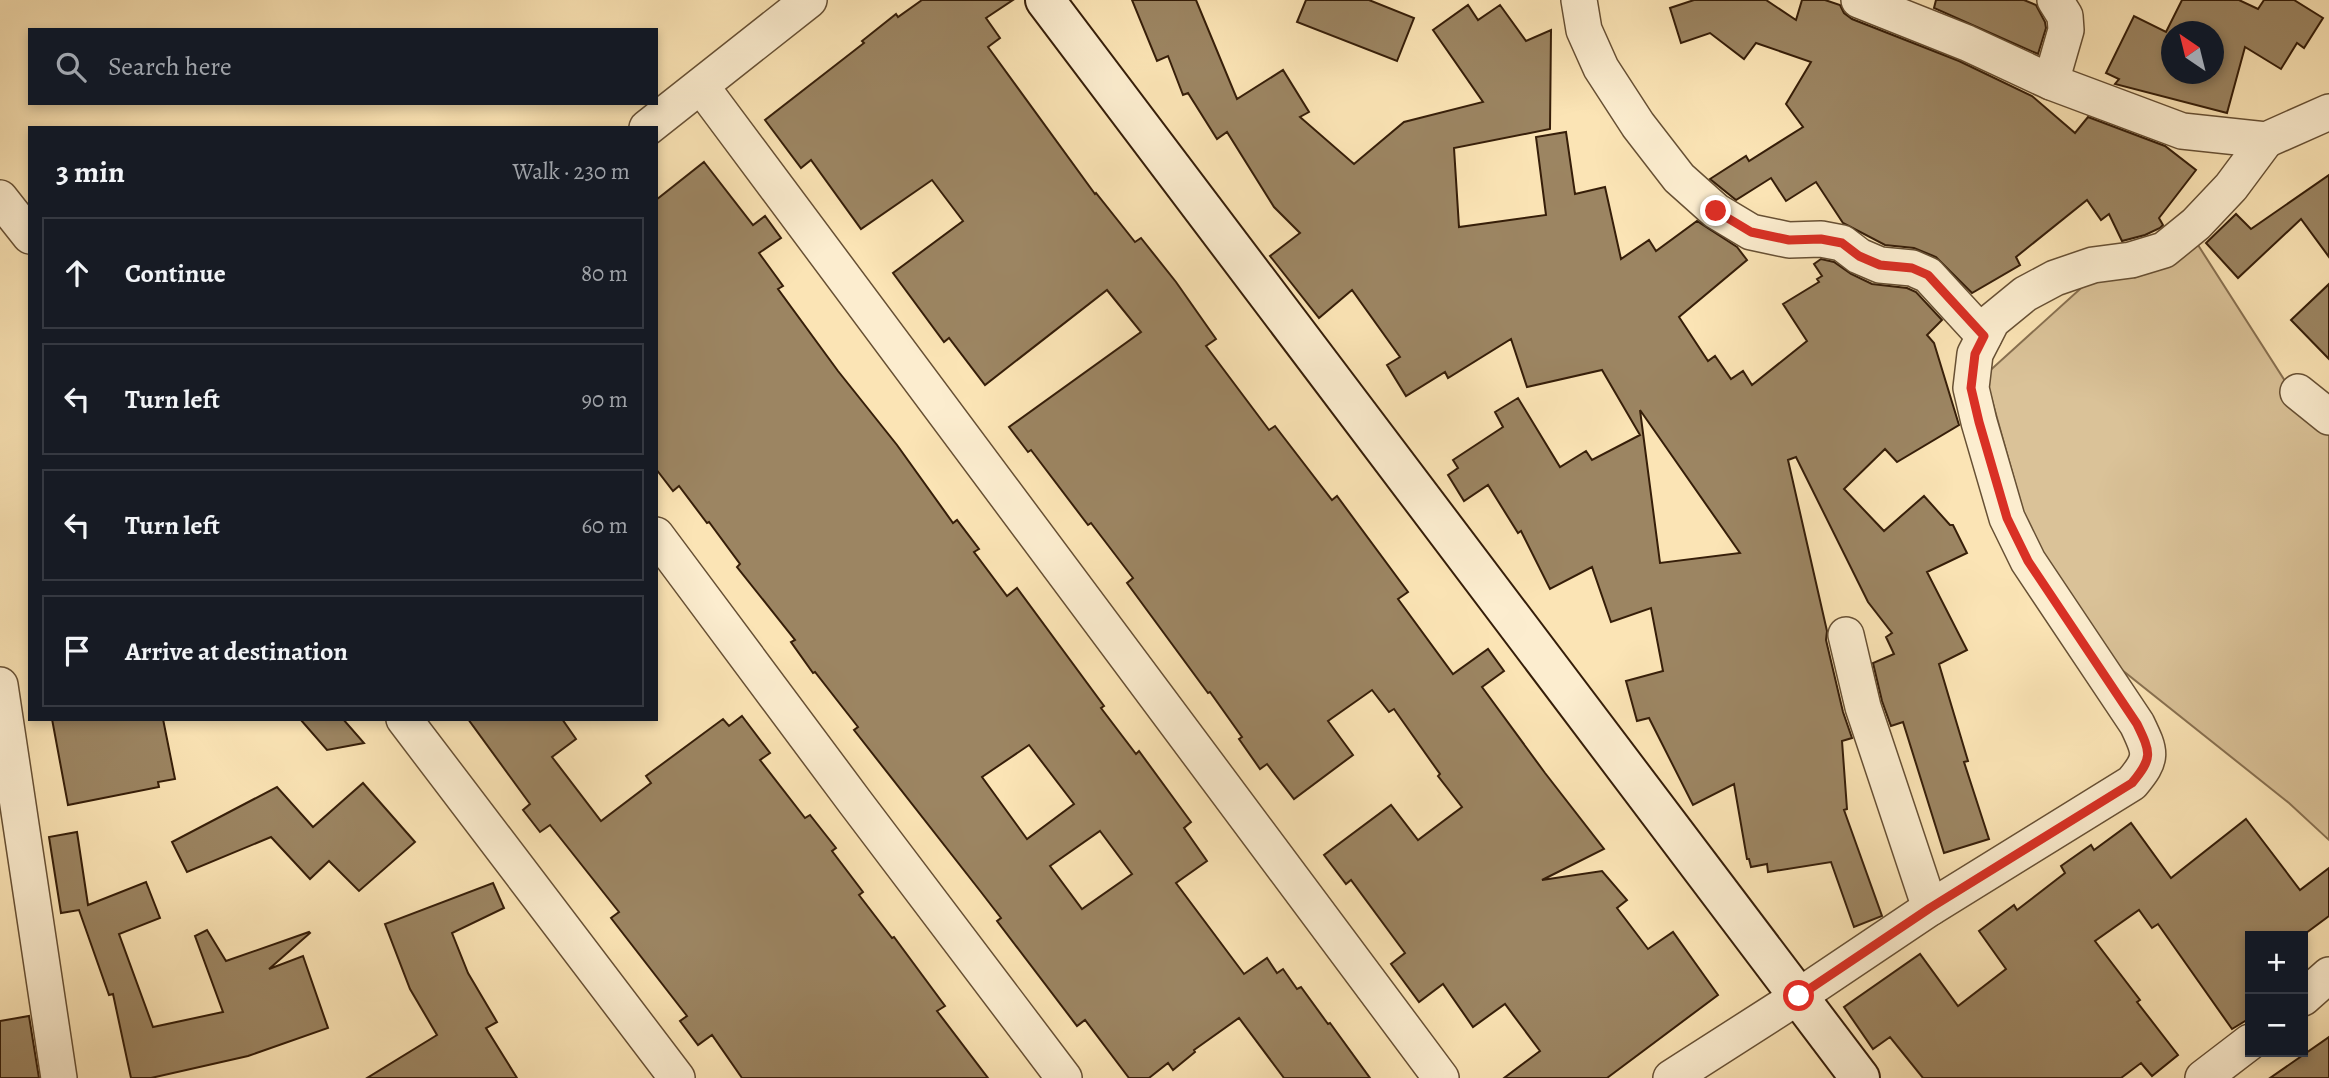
<!DOCTYPE html>
<html lang="en">
<head>
<meta charset="utf-8">
<style>
	:root { --surface:#171b24; --page:#20242c; --text:#f1f3f6; --muted:#9ea1a6; --line:#363941 }
	body { margin:0; font-family:Alegreya,serif; background:var(--page); color:var(--text) }
	.controls { position:absolute; right:21px; bottom:21px; display:grid; overflow:hidden; border-radius:0px; box-shadow:0 4px 10px #0003 }
	.controls button { width:63px; height:63px; display:grid; place-items:center; padding:0; border:0; border-bottom:2px solid var(--line); background:var(--surface); color:var(--text); font:35px sans-serif }
	.compass { position:absolute; left:2161px; top:21px; width:63px; height:63px; border-radius:50%; background:var(--surface); box-shadow:0 4px 10px #0003; rotate:325deg }
	.stop { position:absolute; width:21px; height:21px; margin:-16px; border:5px solid #d93025; border-radius:50%; background:#fff }
	.stop.end { background:#d93025; border-color:#fff; box-shadow:0 2px 7px #0008 }
	.list { margin:0; padding:0; list-style:none }
	h2 { display:flex; justify-content:space-between; align-items:center; height:91px; margin:0; padding:0 28px; font-size:30px }
	h2 small { font-size:23px; font-weight:400; color:var(--muted) }
	.list li { display:grid; grid-template-columns:46px 1fr auto; gap:21px; align-items:center; box-sizing:border-box; height:112px; margin:0 14px 14px; padding:0 14px; border:2px solid var(--line); border-radius:0px }
	.list b { display:block; font-size:26px; white-space:nowrap }
	.list em { font-size:23px; font-style:normal; color:var(--muted) }
	.icon { flex:none; width:38px; height:38px; fill:none; stroke:currentColor; stroke-width:2; stroke-linecap:round; stroke-linejoin:round }
	.map { position:relative; flex:none; width:2329px; height:1078px; overflow:hidden }
	.search { position:absolute; background:var(--surface); box-shadow:0 4px 10px #0003; left:28px; top:28px; width:630px; height:77px; display:flex; align-items:center; gap:18px; box-sizing:border-box; padding:0 24px; border-radius:0px; color:var(--muted); font-size:26px }
	.panel { position:absolute; background:var(--surface); box-shadow:0 4px 10px #0003; left:28px; top:126px; width:630px; height:595px; border-radius:0px }
	.map>svg:first-child { display:block }
	.green { fill:#dac298; stroke:#887050; stroke-width:2 }
	.building { fill:#9c8562; stroke:#361e09; stroke-width:2; fill-rule:evenodd }
	.lines { fill:none; stroke-linecap:round; stroke-linejoin:round }
	.street-casing { stroke:#675034; stroke-width:38 }
	.secondary-casing { stroke:#361e09; stroke-width:42 }
	.street { stroke:#fcedcf; stroke-width:35 }
	.secondary { stroke:#fcedcf; stroke-width:38 }
	.route { stroke:#d93025; stroke-width:9 }
</style>
</head>
<body>
<div class="map">
<svg width="2329" height="1078" viewBox="0 0 2329 1078">
	<rect width="100%" height="100%" fill="#fbe4b5"/>
	<filter id="stains"><feTurbulence type="fractalNoise" baseFrequency=".00286" numOctaves="4"/><feColorMatrix values="0 0 0 0 .2 0 0 0 0 .09 0 0 0 0 .02 0 0 0 .5 -.17"/></filter>
	<radialGradient id="worn" r=".72"><stop offset=".6" stop-color="#630" stop-opacity="0"/><stop offset="1" stop-color="#630" stop-opacity=".3"/></radialGradient>
	<!-- green -->
	<path class="green" d="M 2198,245 L 2294,395 L 2329,431 L 2329,840 L 2289,803 L 2117,666 L 2038,565 L 1985,375 L 2100,271 Z"/>
	<!-- building -->
	<g class="building">
		<path d="M 922,0 L 1013,0 L 986,18 L 1000,38 L 988,47 L 1095,194 L 1096,193 L 1135,242 L 1141,238 L 1176,282 L 1216,339 L 1206,346 L 1269,430 L 1275,426 L 1332,500 L 1337,496 L 1408,592 L 1398,599 L 1453,674 L 1488,649 L 1504,671 L 1482,687 L 1545,773 L 1604,849 L 1542,880 L 1602,871 L 1627,900 L 1617,908 L 1648,949 L 1673,932 L 1718,995 L 1607,1078 L 1504,1078 L 1540,1051 L 1505,1004 L 1473,1027 L 1443,984 L 1419,1002 L 1391,964 L 1405,953 L 1351,880 L 1346,884 L 1324,855 L 1391,805 L 1418,840 L 1462,807 L 1438,776 L 1440,774 L 1394,709 L 1389,712 L 1372,690 L 1328,721 L 1353,755 L 1294,799 L 1267,764 L 1260,769 L 1239,739 L 1242,737 L 1210,692 L 1208,693 L 1127,583 L 1133,578 L 1091,523 L 1088,525 L 1031,450 L 1028,452 L 1009,427 L 1141,332 L 1107,290 L 985,385 L 949,338 L 944,342 L 893,273 L 963,221 L 932,180 L 861,229 L 811,160 L 801,168 L 765,120 L 864,43 L 862,41 L 896,14 L 898,17 Z"/>
		<path d="M 1132,0 L 1196,0 L 1237,99 L 1283,70 L 1309,112 L 1300,117 L 1354,164 L 1404,122 L 1483,102 L 1433,30 L 1468,5 L 1478,20 L 1500,5 L 1526,41 L 1551,30 L 1550,129 L 1454,148 L 1459,227 L 1546,215 L 1536,137 L 1566,132 L 1575,194 L 1605,187 L 1621,259 L 1649,240 L 1656,251 L 1697,221 L 1737,247 L 1747,260 L 1679,317 L 1708,361 L 1715,356 L 1731,379 L 1743,371 L 1752,385 L 1807,341 L 1783,304 L 1819,282 L 1817,279 L 1822,276 L 1814,264 L 1821,259 L 1834,262 L 1851,274 L 1872,284 L 1907,288 L 1916,292 L 1942,320 L 1927,335 L 1934,343 L 1959,425 L 1897,462 L 1885,449 L 1844,489 L 1884,531 L 1924,496 L 1950,525 L 1953,525 L 1967,553 L 1927,572 L 1967,650 L 1939,664 L 1968,761 L 1964,762 L 1989,839 L 1944,853 L 1903,722 L 1891,726 L 1882,701 L 1873,663 L 1894,654 L 1886,637 L 1892,633 L 1868,602 L 1796,457 L 1788,460 L 1827,631 L 1826,640 L 1843,712 L 1852,738 L 1842,741 L 1847,809 L 1844,810 L 1882,916 L 1854,927 L 1831,862 L 1768,872 L 1767,864 L 1751,867 L 1749,859 L 1747,859 L 1734,784 L 1693,805 L 1649,718 L 1637,721 L 1626,681 L 1663,671 L 1651,608 L 1611,622 L 1592,567 L 1550,589 L 1521,531 L 1518,533 L 1488,485 L 1464,501 L 1448,475 L 1458,468 L 1453,460 L 1503,427 L 1495,412 L 1518,398 L 1560,467 L 1586,451 L 1592,460 L 1640,435 L 1602,370 L 1527,387 L 1511,339 L 1448,378 L 1445,372 L 1406,396 L 1387,365 L 1400,357 L 1352,290 L 1319,318 L 1270,256 L 1300,233 L 1274,207 L 1227,132 L 1217,139 L 1188,93 L 1183,95 L 1168,56 L 1157,61 ZM 1640,410 L 1740,553 L 1660,563 Z"/>
		<path d="M 1306,0 L 1369,0 L 1414,18 L 1397,61 L 1297,22 Z"/>
		<path d="M 1694,0 L 1766,0 L 1796,20 L 1802,0 L 1825,0 L 1840,5 L 1844,13 L 1852,19 L 1959,61 L 2032,96 L 2075,133 L 2088,117 L 2165,146 L 2196,170 L 2159,218 L 2163,225 L 2160,228 L 2145,235 L 2122,241 L 2109,214 L 2101,220 L 2087,200 L 2016,257 L 2020,265 L 1972,293 L 1936,257 L 1914,248 L 1885,245 L 1843,223 L 1816,182 L 1786,201 L 1771,178 L 1736,200 L 1710,179 L 1746,156 L 1749,161 L 1803,127 L 1786,104 L 1811,62 L 1756,43 L 1744,59 L 1710,33 L 1681,43 L 1670,8 Z"/>
		<path d="M 1936,0 L 2024,0 L 2036,5 L 2045,22 L 2046,28 L 2038,54 L 1934,8 Z"/>
		<path d="M 2182,0 L 2239,0 L 2258,9 L 2264,0 L 2294,0 L 2323,18 L 2304,48 L 2297,43 L 2281,69 L 2245,47 L 2227,113 L 2115,84 L 2119,79 L 2106,73 L 2134,16 L 2166,32 ZM 2172,32 L 2214,32 L 2214,74 L 2172,74 Z"/>
		<path d="M 704,162 L 753,225 L 765,216 L 781,238 L 759,253 L 783,286 L 778,289 L 838,371 L 897,445 L 953,523 L 957,520 L 979,549 L 974,552 L 1007,596 L 1017,588 L 1104,706 L 1101,708 L 1136,754 L 1139,751 L 1191,822 L 1184,828 L 1207,861 L 1176,883 L 1244,974 L 1267,958 L 1277,973 L 1283,969 L 1297,989 L 1301,987 L 1328,1024 L 1330,1023 L 1370,1078 L 1284,1078 L 1239,1018 L 1194,1050 L 1195,1052 L 1173,1070 L 1168,1063 L 1149,1078 L 1129,1078 L 1085,1020 L 1077,1026 L 997,921 L 1001,918 L 981,892 L 854,730 L 858,727 L 815,672 L 813,673 L 791,642 L 795,640 L 737,567 L 740,564 L 709,522 L 707,523 L 679,486 L 673,491 L 656,469 L 656,200 ZM 1029,745 L 1074,804 L 1027,839 L 982,777 ZM 1100,831 L 1132,874 L 1082,909 L 1050,866 Z"/>
		<path d="M 2329,175 L 2329,257 L 2301,219 L 2238,278 L 2206,243 L 2236,214 L 2251,229 Z"/>
		<path d="M 2329,284 L 2329,359 L 2291,320 Z"/>
		<path d="M 742,716 L 770,753 L 760,760 L 805,818 L 810,815 L 836,848 L 832,851 L 863,892 L 859,895 L 892,938 L 894,937 L 945,1006 L 937,1011 L 988,1078 L 742,1078 L 712,1035 L 698,1045 L 680,1021 L 687,1016 L 611,918 L 619,912 L 550,825 L 540,832 L 523,810 L 530,804 L 468,719 L 562,719 L 576,739 L 552,757 L 601,821 L 651,783 L 646,776 L 723,719 L 729,726 Z"/>
		<path d="M 52,719 L 163,719 L 175,779 L 158,782 L 159,787 L 68,805 Z"/>
		<path d="M 300,719 L 343,719 L 364,743 L 327,750 Z"/>
		<path d="M 363,783 L 415,842 L 359,891 L 329,861 L 310,879 L 271,837 L 187,872 L 172,842 L 277,787 L 313,827 Z"/>
		<path d="M 2246,819 L 2300,890 L 2329,868 L 2329,916 L 2302,936 L 2250,936 L 2250,1018 L 2232,1029 L 2158,924 L 2152,928 L 2139,910 L 2095,941 L 2140,1000 L 2137,1002 L 2178,1055 L 2152,1076 L 2141,1063 L 2121,1078 L 1923,1078 L 1890,1037 L 1873,1049 L 1844,1007 L 1920,954 L 1958,1006 L 2006,969 L 1979,931 L 2014,905 L 2017,910 L 2065,873 L 2061,866 L 2091,845 L 2094,850 L 2131,823 L 2171,878 Z"/>
		<path d="M 77,832 L 88,905 L 146,882 L 160,918 L 119,934 L 153,1027 L 223,1012 L 195,936 L 207,930 L 226,961 L 309,932 L 310,933 L 269,969 L 303,956 L 328,1028 L 248,1056 L 151,1078 L 131,1078 L 113,994 L 109,995 L 79,910 L 61,913 L 49,837 Z"/>
		<path d="M 493,883 L 504,908 L 452,933 L 468,973 L 497,1022 L 486,1028 L 517,1078 L 367,1078 L 437,1035 L 410,989 L 385,924 Z"/>
		<path d="M 29,1016 L 39,1078 L 0,1078 L 0,1021 Z"/>
		<path d="M 2329,1037 L 2329,1078 L 2270,1078 Z"/>
	</g>
	<g class="lines">
		<defs>
			<g id="street">
				<path d="M 1579,0 L 1584,30 L 1601,68 L 1638,125 L 1679,178 L 1716,211 L 1751,232 L 1789,240 L 1821,239 L 1842,243 L 1859,256 L 1880,265 L 1912,268 L 1928,275 L 1984,336"/>
				<path d="M 1859,0 L 1967,43 L 2051,82 L 2182,131 L 2266,140 L 2329,112"/>
				<path d="M 2051,82 L 2066,30 L 2065,16 L 2055,0"/>
				<path d="M 701,86 L 1441,1078"/>
				<path d="M 647,128 L 809,0"/>
				<path d="M 0,198 L 30,236"/>
				<path d="M 2298,392 L 2329,417"/>
				<path d="M 656,535 L 855,802 L 1064,1078"/>
				<path d="M 1846,635 L 1863,707 L 1930,908"/>
				<path d="M 0,685 L 59,1078"/>
				<path d="M 404,719 L 677,1078"/>
				<path d="M 2303,998 L 2329,975"/>
				<path d="M 1671,1078 L 1799,996 L 1930,908 L 2132,783 C 2153,758 2151,753 2137,724 L 2028,561 L 2007,518 L 1979,422 L 1971,388 L 1975,354 L 1992,321 L 2025,294 L 2055,278 L 2093,265 L 2131,260 L 2164,250 L 2196,224 L 2231,187 L 2266,140"/>
				<path d="M 2203,1078 L 2250,1042"/>
			</g>
			<path id="secondary" d="M 1045,0 L 1860,1078"/>
		</defs>
		<!-- street casing -->
		<use href="#street" class="street-casing"/>
		<!-- secondary casing -->
		<use href="#secondary" class="secondary-casing"/>
		<!-- street -->
		<use href="#street" class="street"/>
		<!-- secondary -->
		<use href="#secondary" class="secondary"/>
	</g>
	<g class="lines">
		<!-- route -->
		<path class="route" d="M 1716,211 L 1751,232 L 1789,240 L 1821,239 L 1842,243 L 1859,256 L 1880,265 L 1912,268 L 1928,275 L 1984,336 L 1975,354 L 1971,388 L 1979,422 L 2007,518 L 2028,561 L 2137,724 C 2151,753 2153,758 2132,783 L 1930,908 L 1799,996"/>
	</g>
	<rect width="100%" height="100%" filter="url(#stains)"/>
	<rect width="100%" height="100%" fill="url(#worn)"/>
</svg>
<div class="controls">
<button>+</button>
<button>−</button>
</div>
<svg class="compass" viewBox="-18 -18 36 36"><path d="M0-13l5 13h-10z" fill="#e53935"/><path d="M0 13l5-13h-10z" fill="#9ea1a6"/></svg>
<div class="stop" style="left:1799px;top:996px"></div>
<div class="stop end" style="left:1716px;top:211px"></div>
<div class="search"><svg class="icon" aria-label="search" viewBox="0 0 24 24"><circle cx="10" cy="10" r="6"/><path d="M15 15l6 6"/></svg>Search here</div>
<section class="panel">
<h2>3 min<small>Walk · 230 m</small></h2>
<ul class="list">
<li><svg class="icon" aria-label="ahead" viewBox="0 0 24 24"><path d="M12 20V5M6 11l6-6 6 6"/></svg><div><b>Continue</b></div><em>80 m</em></li>
<li><svg class="icon" aria-label="left" viewBox="0 0 24 24"><path d="M17 20v-9H6M10 6l-5 5 5 5"/></svg><div><b>Turn left</b></div><em>90 m</em></li>
<li><svg class="icon" aria-label="left" viewBox="0 0 24 24"><path d="M17 20v-9H6M10 6l-5 5 5 5"/></svg><div><b>Turn left</b></div><em>60 m</em></li>
<li><svg class="icon" aria-label="arrive" viewBox="0 0 24 24"><path d="M6 21V4h12l-3 4 3 4H6"/></svg><div><b>Arrive at destination</b></div></li>
</ul>
</section>
</div>
</body>
</html>
